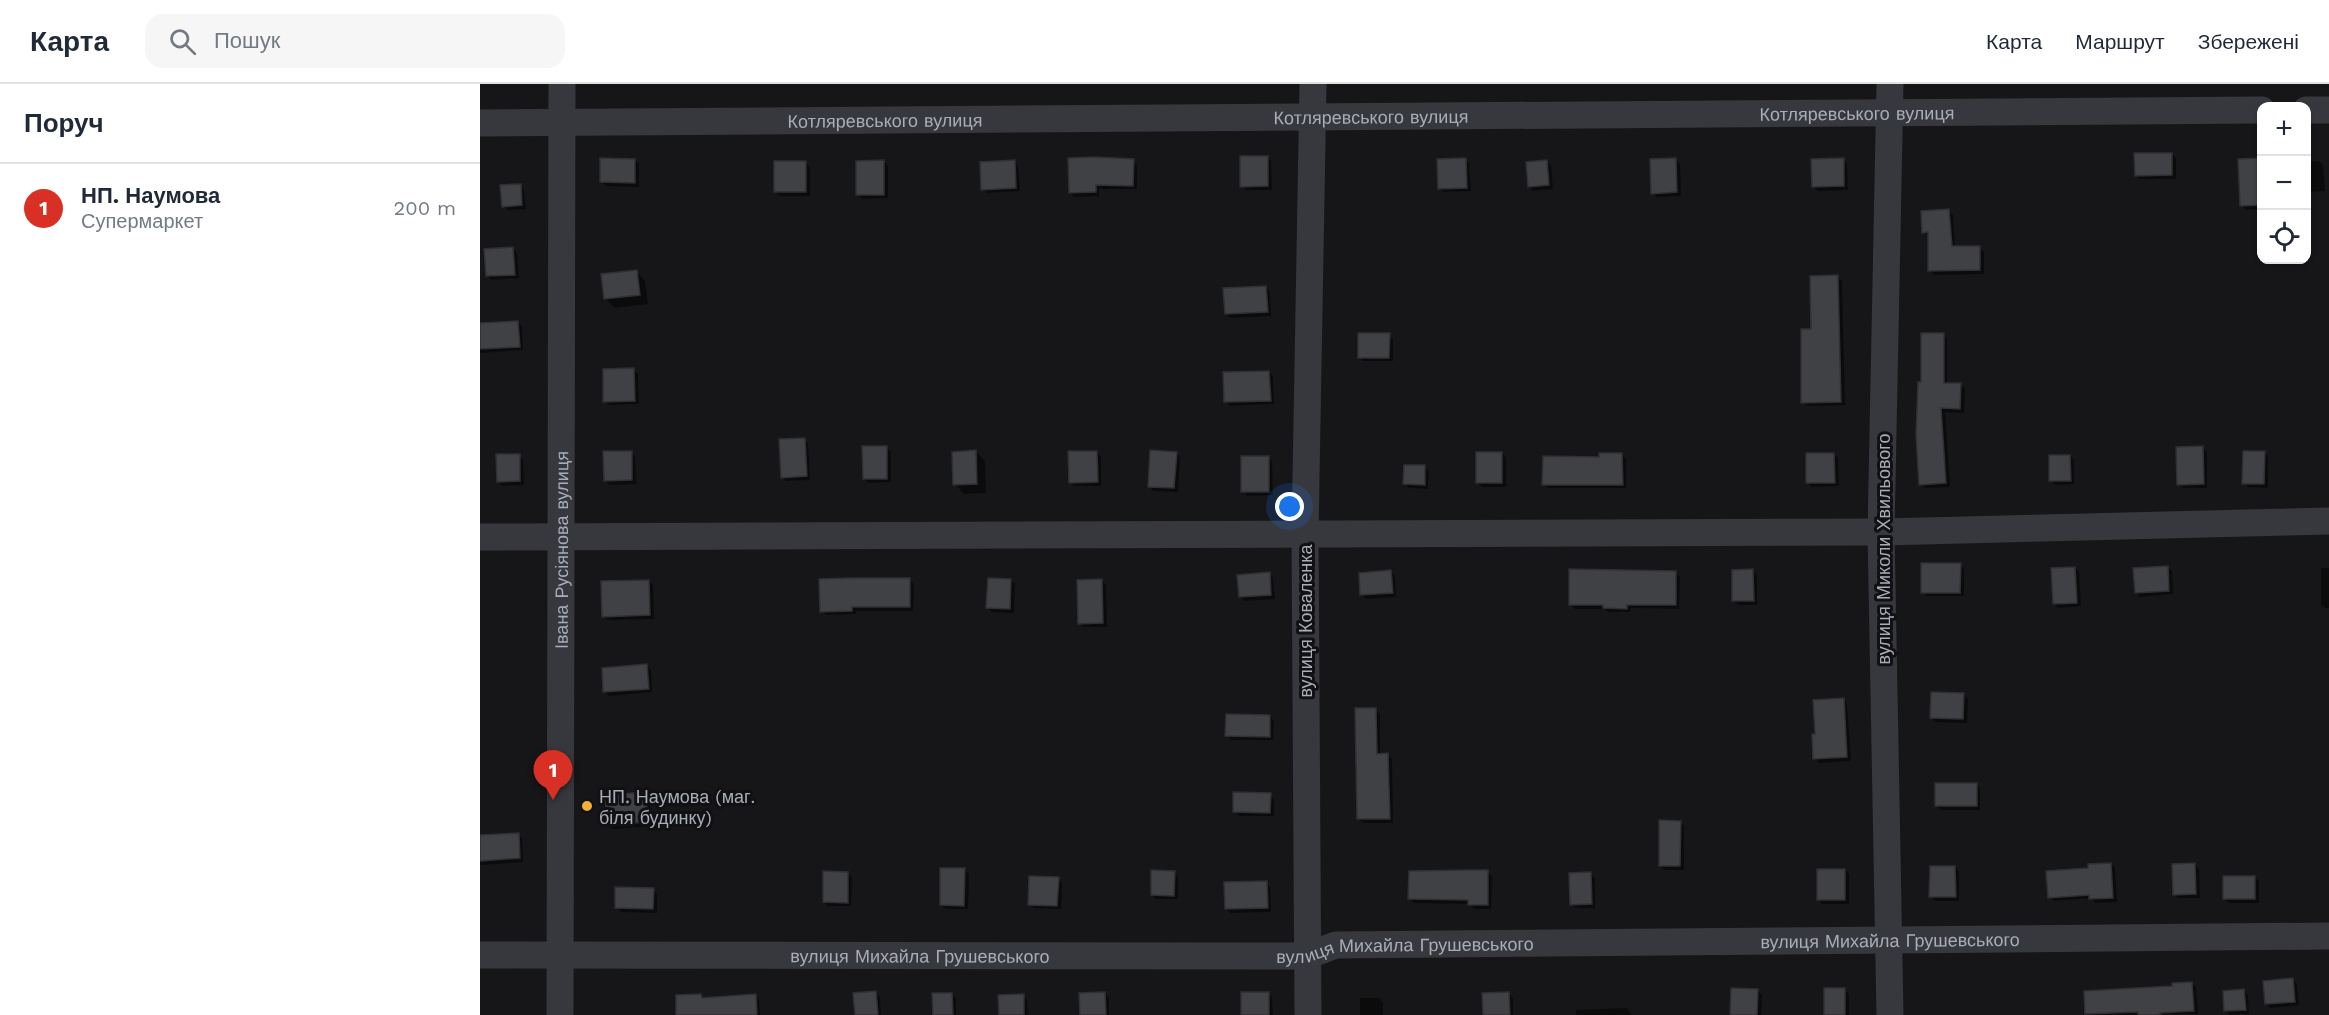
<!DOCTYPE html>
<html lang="uk">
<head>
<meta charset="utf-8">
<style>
	:root { --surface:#fff; --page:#f6f6f7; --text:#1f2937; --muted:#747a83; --line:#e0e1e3; --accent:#d93025 }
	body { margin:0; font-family:"Work Sans",sans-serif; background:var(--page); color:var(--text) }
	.controls { position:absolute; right:18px; top:18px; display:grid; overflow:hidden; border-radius:12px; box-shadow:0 2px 4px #0004 }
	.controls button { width:54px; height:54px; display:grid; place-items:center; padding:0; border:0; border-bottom:2px solid var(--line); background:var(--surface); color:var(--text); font:30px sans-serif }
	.you { position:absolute; left:810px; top:423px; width:21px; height:21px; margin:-15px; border:4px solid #fff; border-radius:50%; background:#1a73e8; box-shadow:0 0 0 9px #1a73e833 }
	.badge { display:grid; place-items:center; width:39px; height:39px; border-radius:50%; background:var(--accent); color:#fff; font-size:20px; font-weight:700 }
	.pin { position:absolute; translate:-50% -50px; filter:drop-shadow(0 2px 3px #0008) }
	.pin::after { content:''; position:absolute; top:32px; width:21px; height:18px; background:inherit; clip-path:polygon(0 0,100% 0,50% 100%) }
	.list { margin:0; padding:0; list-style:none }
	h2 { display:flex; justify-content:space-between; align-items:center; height:78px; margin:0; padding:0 24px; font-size:26px }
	h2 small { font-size:20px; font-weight:400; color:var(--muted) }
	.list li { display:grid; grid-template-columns:39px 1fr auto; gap:18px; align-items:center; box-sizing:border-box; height:90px; padding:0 24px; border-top:2px solid var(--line) }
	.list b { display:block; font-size:22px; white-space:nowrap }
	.list p { margin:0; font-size:20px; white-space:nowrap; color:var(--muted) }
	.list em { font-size:20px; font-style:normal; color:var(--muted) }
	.icon { flex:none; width:33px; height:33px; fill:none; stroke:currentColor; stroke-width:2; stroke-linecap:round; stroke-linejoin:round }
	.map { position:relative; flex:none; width:1849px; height:931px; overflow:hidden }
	header { display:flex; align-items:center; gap:36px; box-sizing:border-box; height:84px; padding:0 30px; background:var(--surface); border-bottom:2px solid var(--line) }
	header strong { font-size:28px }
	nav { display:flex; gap:33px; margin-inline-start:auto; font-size:21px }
	.search { width:420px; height:54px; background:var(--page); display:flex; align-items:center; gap:15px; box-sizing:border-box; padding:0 21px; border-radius:18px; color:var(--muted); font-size:22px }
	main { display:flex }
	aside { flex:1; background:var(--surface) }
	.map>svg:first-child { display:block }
	.shadow { fill:#0007 }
	.building { fill:#404145; stroke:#303034; stroke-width:1.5 }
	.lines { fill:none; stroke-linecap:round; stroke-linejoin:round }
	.street { stroke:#37383d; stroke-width:27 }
	.poi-dot { fill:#f2b134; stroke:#111113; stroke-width:2 }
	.labels { text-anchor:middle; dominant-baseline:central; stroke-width:6; stroke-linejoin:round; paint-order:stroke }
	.street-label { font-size:18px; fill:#a8adb8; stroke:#111113 }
	.poi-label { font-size:18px; fill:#a8adb8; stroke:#111113; text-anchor:start }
</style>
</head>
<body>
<header>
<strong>Карта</strong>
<div class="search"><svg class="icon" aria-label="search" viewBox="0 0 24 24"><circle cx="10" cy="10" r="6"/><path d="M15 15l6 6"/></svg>Пошук</div>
<nav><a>Карта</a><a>Маршрут</a><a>Збережені</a></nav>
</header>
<main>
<aside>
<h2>Поруч<small></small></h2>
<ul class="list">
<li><span class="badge">1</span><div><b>НП. Наумова</b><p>Супермаркет</p></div><em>200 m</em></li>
</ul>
</aside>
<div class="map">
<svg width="1849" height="931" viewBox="0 0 1849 931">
	<rect width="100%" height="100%" fill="#161618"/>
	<!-- shadow -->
	<g class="shadow">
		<path d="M 1691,70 L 1696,74 L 1696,95 L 1660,95 L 1656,91 Z"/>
		<path d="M 787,73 L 791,77 L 792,106 L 766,106 L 762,102 Z"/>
		<path d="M 985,75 L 989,80 L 991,107 L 964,108 L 959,104 Z"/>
		<path d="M 1195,75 L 1200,80 L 1201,112 L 1177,113 L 1173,109 Z"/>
		<path d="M 1363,75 L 1367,80 L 1368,106 L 1338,107 L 1334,103 Z"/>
		<path d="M 155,76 L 159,80 L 159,103 L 126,102 L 122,98 Z"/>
		<path d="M 653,76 L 657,81 L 657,105 L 619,105 L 619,112 L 594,113 L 590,109 Z"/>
		<path d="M 1782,76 L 1782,125 L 1766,126 L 1762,122 Z"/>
		<path d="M 403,77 L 408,82 L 408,114 L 382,115 L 378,111 Z"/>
		<path d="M 534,77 L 538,82 L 540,107 L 507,109 L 503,105 Z"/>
		<path d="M 1839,77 L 1843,81 L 1845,107 L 1826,108 L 1826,78 Z"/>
		<path d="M 1067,78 L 1071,82 L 1073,105 L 1053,107 L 1049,102 Z"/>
		<path d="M 326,79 L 330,83 L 330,112 L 300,112 L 296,108 Z"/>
		<path d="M 40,102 L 44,106 L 46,125 L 28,126 L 23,122 Z"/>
		<path d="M 1469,127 L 1473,131 L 1475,164 L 1499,164 L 1504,168 L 1504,190 L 1454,191 L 1450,186 L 1448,152 L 1444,148 Z"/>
		<path d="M 33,164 L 37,169 L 39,194 L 11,196 L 7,191 Z"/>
		<path d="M 156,187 L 165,197 L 168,220 L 135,224 L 126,215 Z"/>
		<path d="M 1357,193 L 1362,197 L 1365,321 L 1327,322 L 1323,318 L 1333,246 Z"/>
		<path d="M 786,203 L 790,208 L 791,232 L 750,234 L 746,230 Z"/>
		<path d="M 38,238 L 42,242 L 43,266 L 0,269 L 0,240 Z"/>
		<path d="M 909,251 L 913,255 L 913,277 L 883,277 L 879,273 Z"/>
		<path d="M 1463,251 L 1467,255 L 1467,300 L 1481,301 L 1485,305 L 1484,329 L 1465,328 L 1470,403 L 1445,404 L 1441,400 L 1443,299 Z"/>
		<path d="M 154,286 L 158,290 L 159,320 L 129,321 L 125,317 Z"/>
		<path d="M 789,288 L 793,292 L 794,320 L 750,322 L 745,317 Z"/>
		<path d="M 324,355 L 328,360 L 330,396 L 306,397 L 302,393 Z"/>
		<path d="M 406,363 L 411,368 L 411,398 L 389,399 L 384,395 Z"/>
		<path d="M 1722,364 L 1727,368 L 1727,404 L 1703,404 L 1699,400 Z"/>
		<path d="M 496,368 L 505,377 L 506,409 L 484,410 L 475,400 Z"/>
		<path d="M 617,368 L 621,373 L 621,402 L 594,402 L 590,398 Z"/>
		<path d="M 1784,368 L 1788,372 L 1788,404 L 1768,403 L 1764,399 Z"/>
		<path d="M 151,369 L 155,373 L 156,400 L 129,401 L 125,396 Z"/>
		<path d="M 696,369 L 700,373 L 698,408 L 673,407 L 669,402 Z"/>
		<path d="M 1022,369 L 1026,374 L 1026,403 L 1002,403 L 998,399 Z"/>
		<path d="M 1354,370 L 1358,374 L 1359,402 L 1332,403 L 1327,398 Z"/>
		<path d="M 39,371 L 43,376 L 44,401 L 22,402 L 18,398 Z"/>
		<path d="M 1142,371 L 1146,375 L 1146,404 L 1068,404 L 1063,400 L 1120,375 Z"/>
		<path d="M 1590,372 L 1594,376 L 1594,400 L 1575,401 L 1570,396 Z"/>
		<path d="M 788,373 L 792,378 L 793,411 L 767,412 L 763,407 Z"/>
		<path d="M 945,383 L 949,387 L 948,405 L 929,404 L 925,400 Z"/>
		<path d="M 1480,481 L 1484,485 L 1484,512 L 1447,512 L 1442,508 Z"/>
		<path d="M 1687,483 L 1692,487 L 1693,510 L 1660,513 L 1656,508 Z"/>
		<path d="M 1595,484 L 1599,488 L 1601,522 L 1578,524 L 1574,519 Z"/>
		<path d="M 1841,484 L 1849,484 L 1849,524 L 1845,524 L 1841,520 Z"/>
		<path d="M 1273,487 L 1277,491 L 1277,521 L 1258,521 L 1254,517 Z"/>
		<path d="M 911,488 L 915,492 L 916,513 L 886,515 L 882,511 Z"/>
		<path d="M 1195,489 L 1200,493 L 1199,525 L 1150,524 L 1150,528 L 1128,528 L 1125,525 L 1095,525 L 1091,521 Z"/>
		<path d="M 789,490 L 793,494 L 795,515 L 764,517 L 760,513 Z"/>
		<path d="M 429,496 L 434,500 L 433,527 L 376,527 L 376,530 L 346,531 L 342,527 Z"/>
		<path d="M 530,496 L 535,500 L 534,529 L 512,528 L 508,524 Z"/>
		<path d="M 169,497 L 173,501 L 174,535 L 128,536 L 123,532 Z"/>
		<path d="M 622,497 L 626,501 L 627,543 L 603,543 L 599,539 Z"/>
		<path d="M 166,582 L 171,586 L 172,608 L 129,612 L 125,607 Z"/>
		<path d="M 1483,610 L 1488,615 L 1487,639 L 1456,638 L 1451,633 Z"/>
		<path d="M 1363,615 L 1367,620 L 1371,677 L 1339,679 L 1335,674 Z"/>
		<path d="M 895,626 L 900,630 L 900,671 L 908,671 L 912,675 L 913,739 L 883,739 L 878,734 Z"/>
		<path d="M 790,632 L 794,637 L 793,656 L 751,656 L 747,651 Z"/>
		<path d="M 1496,700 L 1500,704 L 1500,726 L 1461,726 L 1457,722 Z"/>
		<path d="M 165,709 L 169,714 L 172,742 L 133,745 L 129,740 Z"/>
		<path d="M 790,711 L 794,715 L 794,732 L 759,732 L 755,727 Z"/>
		<path d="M 1200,738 L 1204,742 L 1204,786 L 1185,786 L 1180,782 Z"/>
		<path d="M 38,750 L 42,755 L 43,778 L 0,781 L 0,752 Z"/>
		<path d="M 1631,780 L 1635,784 L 1637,818 L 1615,819 L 1611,814 L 1574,817 L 1570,813 L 1609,785 Z"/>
		<path d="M 1715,781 L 1719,785 L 1720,814 L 1699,814 L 1694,810 Z"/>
		<path d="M 1475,783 L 1479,787 L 1479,817 L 1455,817 L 1451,813 Z"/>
		<path d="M 484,786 L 489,790 L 488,825 L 466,825 L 461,821 Z"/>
		<path d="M 1365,786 L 1369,790 L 1369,820 L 1342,820 L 1338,815 Z"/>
		<path d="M 694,788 L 698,793 L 698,815 L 676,815 L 672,811 Z"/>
		<path d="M 1007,788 L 1012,792 L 1011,825 L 994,825 L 990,820 L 934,819 L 930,815 Z"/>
		<path d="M 367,789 L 372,793 L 371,822 L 348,822 L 344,818 Z"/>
		<path d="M 1110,790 L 1115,794 L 1115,824 L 1096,824 L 1091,820 Z"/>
		<path d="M 1774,793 L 1779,797 L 1779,819 L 1749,819 L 1744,815 Z"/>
		<path d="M 578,795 L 582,799 L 581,825 L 554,824 L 549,820 Z"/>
		<path d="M 786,799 L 790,803 L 791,828 L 751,829 L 746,825 Z"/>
		<path d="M 173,806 L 177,810 L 177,829 L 141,828 L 137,823 Z"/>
		<path d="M 1813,896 L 1817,900 L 1819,921 L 1791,924 L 1786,920 Z"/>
		<path d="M 1711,899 L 1716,903 L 1718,930 L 1608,931 L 1606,929 Z"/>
		<path d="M 1277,906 L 1282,911 L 1281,931 L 1252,931 Z"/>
		<path d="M 1364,906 L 1369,910 L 1369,931 L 1345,931 Z"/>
		<path d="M 1763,906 L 1768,911 L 1769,930 L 1750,931 L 1745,927 Z"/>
		<path d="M 395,909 L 400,913 L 401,931 L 376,931 Z"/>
		<path d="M 625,909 L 629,914 L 629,931 L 602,931 Z"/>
		<path d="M 1028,909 L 1033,914 L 1033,931 L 1005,931 Z"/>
		<path d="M 471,910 L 476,915 L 476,931 L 454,931 Z"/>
		<path d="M 788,910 L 792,914 L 793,931 L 763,931 Z"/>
		<path d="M 543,911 L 547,916 L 548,931 L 520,931 Z"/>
		<path d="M 221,912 L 224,915 L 275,912 L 279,916 L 280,931 L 198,931 Z"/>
		<path d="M 880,914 L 899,914 L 903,919 L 903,931 L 880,931 Z"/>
		<path d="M 1147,924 L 1152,931 L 1096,931 L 1096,926 Z"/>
	</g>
	<!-- building -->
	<g class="building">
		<path d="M 1654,69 L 1692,69 L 1692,91 L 1655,92 Z"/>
		<path d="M 760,72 L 788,72 L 788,102 L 760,103 Z"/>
		<path d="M 615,73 L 654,75 L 653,102 L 616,101 L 616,108 L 589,109 L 588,74 Z"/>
		<path d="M 120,74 L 155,75 L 155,99 L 120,98 Z"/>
		<path d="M 986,74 L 987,104 L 958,105 L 957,75 Z"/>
		<path d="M 1196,74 L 1197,108 L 1171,110 L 1170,75 Z"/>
		<path d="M 1364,74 L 1364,102 L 1332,103 L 1331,75 Z"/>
		<path d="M 1782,74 L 1782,121 L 1760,122 L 1758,75 Z"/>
		<path d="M 404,76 L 404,111 L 376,111 L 376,77 Z"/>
		<path d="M 535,76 L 536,104 L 501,106 L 500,78 Z"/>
		<path d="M 1067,76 L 1069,101 L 1048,103 L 1046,78 Z"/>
		<rect x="294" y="77" width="32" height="31"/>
		<path d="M 41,100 L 42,121 L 22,123 L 20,101 Z"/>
		<path d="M 1469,125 L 1472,162 L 1500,162 L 1500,186 L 1448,187 L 1448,148 L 1442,149 L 1441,127 Z"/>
		<path d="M 33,163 L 35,191 L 6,192 L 4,165 Z"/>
		<path d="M 157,186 L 160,211 L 124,215 L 121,190 Z"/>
		<path d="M 1358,191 L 1361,318 L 1321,319 L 1321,245 L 1331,245 L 1330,192 Z"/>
		<path d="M 786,202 L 788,228 L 745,230 L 743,204 Z"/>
		<path d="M 38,237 L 40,263 L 0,265 L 0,239 Z"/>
		<path d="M 878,249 L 910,249 L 909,274 L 878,274 Z"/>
		<path d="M 1441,249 L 1464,249 L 1464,299 L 1481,299 L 1480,325 L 1461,324 L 1466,399 L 1439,401 L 1436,351 L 1438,298 L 1441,298 Z"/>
		<path d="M 154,284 L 155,317 L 123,318 L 123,285 Z"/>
		<path d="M 789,287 L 791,317 L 744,318 L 743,288 Z"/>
		<path d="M 325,354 L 327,392 L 301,394 L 299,355 Z"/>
		<path d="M 382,362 L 407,362 L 407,395 L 383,395 Z"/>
		<path d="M 1723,362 L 1724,400 L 1697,401 L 1696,363 Z"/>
		<path d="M 496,366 L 497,400 L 473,401 L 472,368 Z"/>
		<path d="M 670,366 L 697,368 L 694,404 L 668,403 Z"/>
		<path d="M 123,367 L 152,367 L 152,396 L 124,397 Z"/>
		<path d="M 588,367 L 617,367 L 618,398 L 589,399 Z"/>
		<path d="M 1763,367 L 1785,367 L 1784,400 L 1762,400 Z"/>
		<rect x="996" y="368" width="26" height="31"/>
		<path d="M 1119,369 L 1142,369 L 1143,401 L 1062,401 L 1063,372 L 1119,373 Z"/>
		<path d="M 1326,369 L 1354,369 L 1355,399 L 1326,399 Z"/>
		<path d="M 16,370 L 40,370 L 40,397 L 17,398 Z"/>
		<path d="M 1569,371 L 1590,371 L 1591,397 L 1569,397 Z"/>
		<rect x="761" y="372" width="28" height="36"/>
		<path d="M 924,381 L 945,381 L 945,401 L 923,400 Z"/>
		<path d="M 1441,479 L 1481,479 L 1480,509 L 1441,509 Z"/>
		<path d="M 1688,482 L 1689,507 L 1655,509 L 1653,484 Z"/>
		<path d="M 1595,483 L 1597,519 L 1573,520 L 1571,484 Z"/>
		<path d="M 1089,485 L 1196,487 L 1196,521 L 1147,521 L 1147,525 L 1123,524 L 1123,521 L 1089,521 Z"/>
		<path d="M 1273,485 L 1274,517 L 1252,517 L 1252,486 Z"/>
		<path d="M 911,486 L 913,509 L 880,511 L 879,489 Z"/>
		<path d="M 790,488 L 791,511 L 759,513 L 757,491 Z"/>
		<path d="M 371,494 L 430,494 L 430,523 L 372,523 L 372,527 L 340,528 L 339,495 Z"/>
		<path d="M 508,494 L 531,495 L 530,525 L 506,524 Z"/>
		<path d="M 622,495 L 623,539 L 598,540 L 597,496 Z"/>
		<path d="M 169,496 L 170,531 L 122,533 L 121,497 Z"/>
		<path d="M 167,580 L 169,605 L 123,608 L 122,584 Z"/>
		<path d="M 1451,608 L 1484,609 L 1483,635 L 1450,634 Z"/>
		<path d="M 1364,614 L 1367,673 L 1333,675 L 1332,650 L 1335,650 L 1333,616 Z"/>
		<path d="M 875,624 L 896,624 L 897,670 L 908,669 L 910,735 L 877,735 Z"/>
		<path d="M 746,630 L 790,631 L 790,653 L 745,652 Z"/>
		<rect x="1455" y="699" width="42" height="23"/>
		<path d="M 166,708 L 168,738 L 127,741 L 125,711 Z"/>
		<path d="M 753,708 L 791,709 L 790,729 L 753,728 Z"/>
		<path d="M 1179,736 L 1201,737 L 1200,782 L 1179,782 Z"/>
		<path d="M 39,749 L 40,774 L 0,777 L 0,751 Z"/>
		<path d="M 1631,779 L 1633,814 L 1609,815 L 1609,811 L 1568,814 L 1566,787 L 1608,784 L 1608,780 Z"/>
		<path d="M 1715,779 L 1716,810 L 1693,811 L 1692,780 Z"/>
		<path d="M 1450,782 L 1475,782 L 1476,813 L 1449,813 Z"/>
		<path d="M 460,784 L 485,784 L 484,822 L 460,821 Z"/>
		<rect x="1337" y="785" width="28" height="31"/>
		<path d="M 671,786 L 695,787 L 694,812 L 671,811 Z"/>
		<path d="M 988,786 L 1008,786 L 1008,821 L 988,821 L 988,816 L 928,815 L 929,787 Z"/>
		<path d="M 343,787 L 368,788 L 368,819 L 343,818 Z"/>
		<path d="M 1111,788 L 1112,820 L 1090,821 L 1089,789 Z"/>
		<path d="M 549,792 L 579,793 L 577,822 L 548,821 Z"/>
		<rect x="1743" y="792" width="32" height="23"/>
		<path d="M 787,797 L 788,824 L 745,825 L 744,798 Z"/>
		<path d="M 135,803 L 174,804 L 173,825 L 135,824 Z"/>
		<path d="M 1813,894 L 1815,918 L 1785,920 L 1783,897 Z"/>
		<path d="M 1712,898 L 1714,927 L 1680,929 L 1681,931 L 1658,931 L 1658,928 L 1605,930 L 1604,907 L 1692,902 L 1692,899 Z"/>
		<path d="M 1251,904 L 1278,905 L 1277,931 L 1250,931 Z"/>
		<rect x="1344" y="904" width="21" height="27"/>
		<path d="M 1764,905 L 1766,926 L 1744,927 L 1743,907 Z"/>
		<path d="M 396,907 L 398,931 L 375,931 L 373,909 Z"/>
		<path d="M 625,908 L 626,931 L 600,931 L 599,909 Z"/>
		<rect x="761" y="908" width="28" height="23"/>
		<path d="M 1029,908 L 1030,931 L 1003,931 L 1002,909 Z"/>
		<path d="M 452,909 L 472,909 L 473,931 L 453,931 Z"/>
		<path d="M 221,910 L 222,914 L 276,910 L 277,931 L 196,931 L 196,911 Z"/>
		<path d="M 544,910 L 544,931 L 519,931 L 518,911 Z"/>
	</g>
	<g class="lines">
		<!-- street -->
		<g class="street">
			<path d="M 1826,26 L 1849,26"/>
			<path id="s1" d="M 0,39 L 1782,26"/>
			<path d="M 0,453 L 1401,448 L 1849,437"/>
			<path id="s2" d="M 0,871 L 826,872 L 856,861 L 1849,852"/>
			<path id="s3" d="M 80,931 L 82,0"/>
			<path d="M 828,931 L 825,451 L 833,0"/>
			<path d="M 1410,931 L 1401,448 L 1410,0"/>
		</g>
	</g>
	<!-- markers -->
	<circle class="poi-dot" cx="107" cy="722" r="6"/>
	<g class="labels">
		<!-- street labels -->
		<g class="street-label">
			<text stroke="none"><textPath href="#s1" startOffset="1377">Котляревського вулиця</textPath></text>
			<text stroke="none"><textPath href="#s1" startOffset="891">Котляревського вулиця</textPath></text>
			<text stroke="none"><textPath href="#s1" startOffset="405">Котляревського вулиця</textPath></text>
			<text transform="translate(1403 465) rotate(-90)">вулиця Миколи Хвильового</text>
			<text stroke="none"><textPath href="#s3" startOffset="465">Івана Русіянова вулиця</textPath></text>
			<text transform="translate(825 537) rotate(-90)">вулиця Коваленка</text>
			<text stroke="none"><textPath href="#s2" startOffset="1412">вулиця Михайла Грушевського</textPath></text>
			<text stroke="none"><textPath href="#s2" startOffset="926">вулиця Михайла Грушевського</textPath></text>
			<text stroke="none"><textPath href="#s2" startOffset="440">вулиця Михайла Грушевського</textPath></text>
		</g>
		<!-- poi labels -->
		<g class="poi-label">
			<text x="119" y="712">НП. Наумова (маг.<tspan x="119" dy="21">біля будинку)</tspan></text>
		</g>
	</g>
</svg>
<div class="controls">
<button>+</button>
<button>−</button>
<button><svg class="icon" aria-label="locate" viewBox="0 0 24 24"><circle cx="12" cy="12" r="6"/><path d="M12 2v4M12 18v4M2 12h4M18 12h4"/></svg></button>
</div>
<div class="you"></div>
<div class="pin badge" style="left:73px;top:716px">1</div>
</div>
</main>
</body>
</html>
